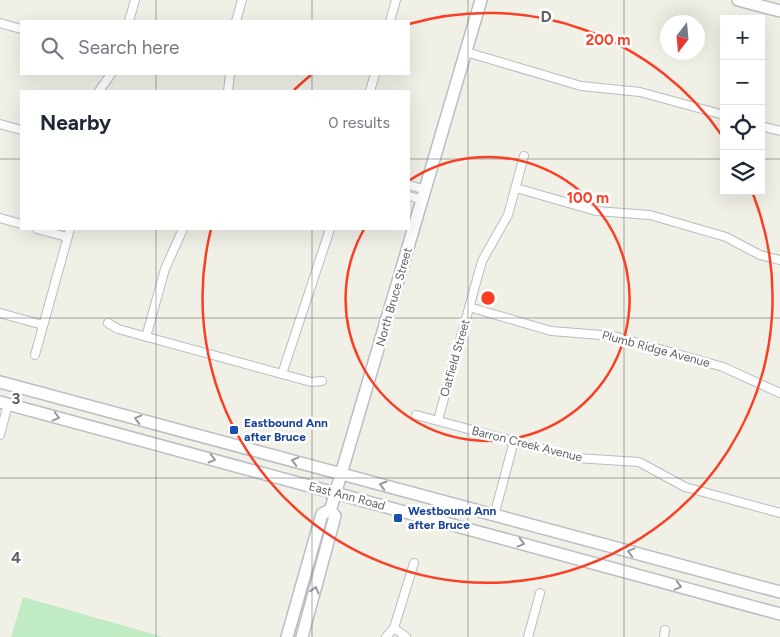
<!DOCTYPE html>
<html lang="en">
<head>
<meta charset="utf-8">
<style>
	:root { --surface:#fff; --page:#f6f6f7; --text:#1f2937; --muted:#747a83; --line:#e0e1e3 }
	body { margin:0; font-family:Figtree,sans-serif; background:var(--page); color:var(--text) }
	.controls { position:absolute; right:15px; top:15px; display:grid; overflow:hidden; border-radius:0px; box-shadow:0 5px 20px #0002 }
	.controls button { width:45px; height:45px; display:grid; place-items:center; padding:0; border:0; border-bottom:1px solid var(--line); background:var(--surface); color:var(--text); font:25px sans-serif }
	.compass { position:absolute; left:660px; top:15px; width:45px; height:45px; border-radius:50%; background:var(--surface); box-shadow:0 5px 20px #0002; rotate:196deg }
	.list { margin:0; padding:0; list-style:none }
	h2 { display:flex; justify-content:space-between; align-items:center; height:65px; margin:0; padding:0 20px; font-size:21px }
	h2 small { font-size:16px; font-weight:400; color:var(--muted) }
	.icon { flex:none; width:28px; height:28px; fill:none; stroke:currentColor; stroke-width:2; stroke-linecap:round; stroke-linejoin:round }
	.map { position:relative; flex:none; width:780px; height:637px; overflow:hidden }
	.search { position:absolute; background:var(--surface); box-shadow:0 5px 20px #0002; left:20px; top:20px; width:390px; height:55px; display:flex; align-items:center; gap:12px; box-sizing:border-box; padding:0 18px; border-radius:0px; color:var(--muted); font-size:19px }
	.panel { position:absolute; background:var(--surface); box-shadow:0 5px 20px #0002; left:20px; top:90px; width:390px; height:140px; border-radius:0px }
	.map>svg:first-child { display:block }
	.green { fill:#c1ebc3 }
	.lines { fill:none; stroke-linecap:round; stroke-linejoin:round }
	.street-casing { stroke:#b9bcc1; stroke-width:10 }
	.secondary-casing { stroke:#babdc3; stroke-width:14 }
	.street { stroke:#fff; stroke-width:8 }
	.secondary { stroke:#fff; stroke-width:11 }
	.oneway { stroke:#96999d }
	.grid { fill:none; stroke:#5e6268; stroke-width:1; stroke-opacity:0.55 }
	.ring { fill:none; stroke:#fa3f24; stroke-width:2.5 }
	.transit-dot { fill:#1a4fb4; stroke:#fff; stroke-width:2 }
	.labels { text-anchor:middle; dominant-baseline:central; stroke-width:5; stroke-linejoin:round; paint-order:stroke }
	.street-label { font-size:12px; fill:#5e6268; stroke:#fff }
	.transit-label { font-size:12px; font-weight:bold; fill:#164399; stroke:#fff; text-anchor:start }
	.grid-label { font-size:16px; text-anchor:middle; font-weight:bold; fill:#5e6268; stroke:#fff; stroke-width:5; stroke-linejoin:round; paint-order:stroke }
	.centre { fill:#fa3f24; stroke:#fff; stroke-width:2.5 }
	.ring-label { font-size:15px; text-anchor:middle; font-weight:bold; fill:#fa3f24; stroke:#fff; stroke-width:5; stroke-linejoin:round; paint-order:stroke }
</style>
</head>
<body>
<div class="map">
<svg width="780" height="637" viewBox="0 0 780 637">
	<rect width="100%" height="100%" fill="#f1f0e7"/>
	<!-- green -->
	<path class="green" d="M 23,597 L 163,637 L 11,637 Z"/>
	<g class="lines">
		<defs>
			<g id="street">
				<path d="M 129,21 L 135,0"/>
				<path d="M 236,21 L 242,0"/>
				<path d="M 390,21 L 396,0"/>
				<path d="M 0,23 L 21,29"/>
				<path d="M 466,52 L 581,86 L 640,92 L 724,115"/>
				<path d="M 99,91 L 111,74"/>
				<path d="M 228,91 L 230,74"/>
				<path d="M 370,91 L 375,74"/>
				<path d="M 0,124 L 21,130"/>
				<path d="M 761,126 L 780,131"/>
				<path d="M 409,185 L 426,190"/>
				<path d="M 516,188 L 596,211 L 650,215 L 726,237 L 760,255 L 780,260"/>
				<path d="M 409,196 L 423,200"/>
				<path d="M 0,218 L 21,224"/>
				<path d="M 37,229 L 67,237"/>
				<path d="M 469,307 L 551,331 L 614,336 L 723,367 L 780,393"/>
				<path d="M 0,313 L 43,325"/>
				<path d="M 108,323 L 118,329 L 311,382 L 322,381"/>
				<path d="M 146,337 L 165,269 L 183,229"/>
				<path d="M 35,355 L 70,229"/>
				<path d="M 282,374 L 330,229"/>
				<path d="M 416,415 L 576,458 L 639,462 L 685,487 L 780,513"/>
				<path d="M 438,420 L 482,261 L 508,215 L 524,156"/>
				<path d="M 0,435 L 8,404"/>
				<path d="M 494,516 L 514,441"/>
				<path d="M 394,628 L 406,637"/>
				<path d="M 386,637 L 394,628 L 414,563"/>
				<path d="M 528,637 L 540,593"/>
				<path d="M 664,637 L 665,630"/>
			</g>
			<g id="secondary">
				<path d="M 738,0 L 780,11"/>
				<path d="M 0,382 L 780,592"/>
				<path d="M 0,402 L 780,614"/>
				<path d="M 331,508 L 481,0"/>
				<path d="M 287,637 L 322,514 L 330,510 L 335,516 L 302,637"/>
			</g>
		</defs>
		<!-- street casing -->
		<use href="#street" class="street-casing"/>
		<!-- secondary casing -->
		<use href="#secondary" class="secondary-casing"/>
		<!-- street -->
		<use href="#street" class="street"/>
		<!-- secondary -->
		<use href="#secondary" class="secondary"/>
	</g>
	<!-- one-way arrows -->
	<defs><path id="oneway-chevron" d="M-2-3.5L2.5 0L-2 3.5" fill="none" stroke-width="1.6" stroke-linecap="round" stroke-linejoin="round" transform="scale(1.25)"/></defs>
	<g class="oneway">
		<use href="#oneway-chevron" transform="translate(56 417) rotate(15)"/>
		<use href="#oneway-chevron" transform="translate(138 419) rotate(-165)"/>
		<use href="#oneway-chevron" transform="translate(212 459) rotate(15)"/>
		<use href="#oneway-chevron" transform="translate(295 461) rotate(-165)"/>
		<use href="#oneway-chevron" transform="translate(383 485) rotate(-164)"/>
		<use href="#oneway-chevron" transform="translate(521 543) rotate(15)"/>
		<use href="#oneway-chevron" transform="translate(631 552) rotate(-165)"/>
		<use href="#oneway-chevron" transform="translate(678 586) rotate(15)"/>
		<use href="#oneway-chevron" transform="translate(315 590) rotate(-75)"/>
	</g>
	<!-- grid -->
	<path class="grid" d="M 156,0 L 156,21M 312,0 L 312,21M 468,0 L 468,637M 624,0 L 624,637M 156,74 L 156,91M 312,74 L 312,91M 0,159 L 21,159M 409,159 L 724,159M 761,159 L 780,159M 156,229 L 156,637M 312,229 L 312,637M 0,318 L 780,318M 0,478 L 780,478"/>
	<!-- distance rings -->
	<g class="ring">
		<path d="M410 180A142 142 0 1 1 364 229"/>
		<path d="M294 90A285 285 0 0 1 311 75M409 24A285 285 0 0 1 723 137M753 194A285 285 0 1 1 211 229"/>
	</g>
	<!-- markers -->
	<g class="transit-dot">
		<rect x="229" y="425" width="10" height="10" rx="2.5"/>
		<rect x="393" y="513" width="10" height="10" rx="2.5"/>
	</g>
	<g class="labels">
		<!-- street labels -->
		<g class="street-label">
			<text transform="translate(394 297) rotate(-74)">North Bruce Street</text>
			<text transform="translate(656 349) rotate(15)">Plumb Ridge Avenue</text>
			<text transform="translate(455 358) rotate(-74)">Oatfield Street</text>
			<text transform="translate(527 444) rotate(14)">Barron Creek Avenue</text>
			<text transform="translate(347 496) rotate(15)">East Ann Road</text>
		</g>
		<!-- transit labels -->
		<g class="transit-label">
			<text x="244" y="423">Eastbound Ann<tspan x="244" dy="14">after Bruce</tspan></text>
			<text x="408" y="511">Westbound Ann<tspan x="408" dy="14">after Bruce</tspan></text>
		</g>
	</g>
	<g class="grid-label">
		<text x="546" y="22">D</text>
		<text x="16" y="404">3</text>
		<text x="16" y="563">4</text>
	</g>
	<circle cx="488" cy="298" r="8" class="centre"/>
	<g class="ring-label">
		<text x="608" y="45">200 m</text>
		<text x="588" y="203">100 m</text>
	</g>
</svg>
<div class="controls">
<button>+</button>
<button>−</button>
<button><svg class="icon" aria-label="locate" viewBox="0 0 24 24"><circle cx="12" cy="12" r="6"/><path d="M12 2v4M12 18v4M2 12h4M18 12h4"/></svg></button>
<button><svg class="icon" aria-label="layers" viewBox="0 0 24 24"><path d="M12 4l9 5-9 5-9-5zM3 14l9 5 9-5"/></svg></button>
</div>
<svg class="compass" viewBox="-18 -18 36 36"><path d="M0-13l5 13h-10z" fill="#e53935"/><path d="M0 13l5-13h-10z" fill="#747a83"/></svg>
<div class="search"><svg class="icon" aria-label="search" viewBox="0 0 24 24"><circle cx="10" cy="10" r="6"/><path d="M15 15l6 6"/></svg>Search here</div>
<section class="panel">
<h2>Nearby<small>0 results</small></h2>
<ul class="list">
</ul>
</section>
</div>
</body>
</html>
